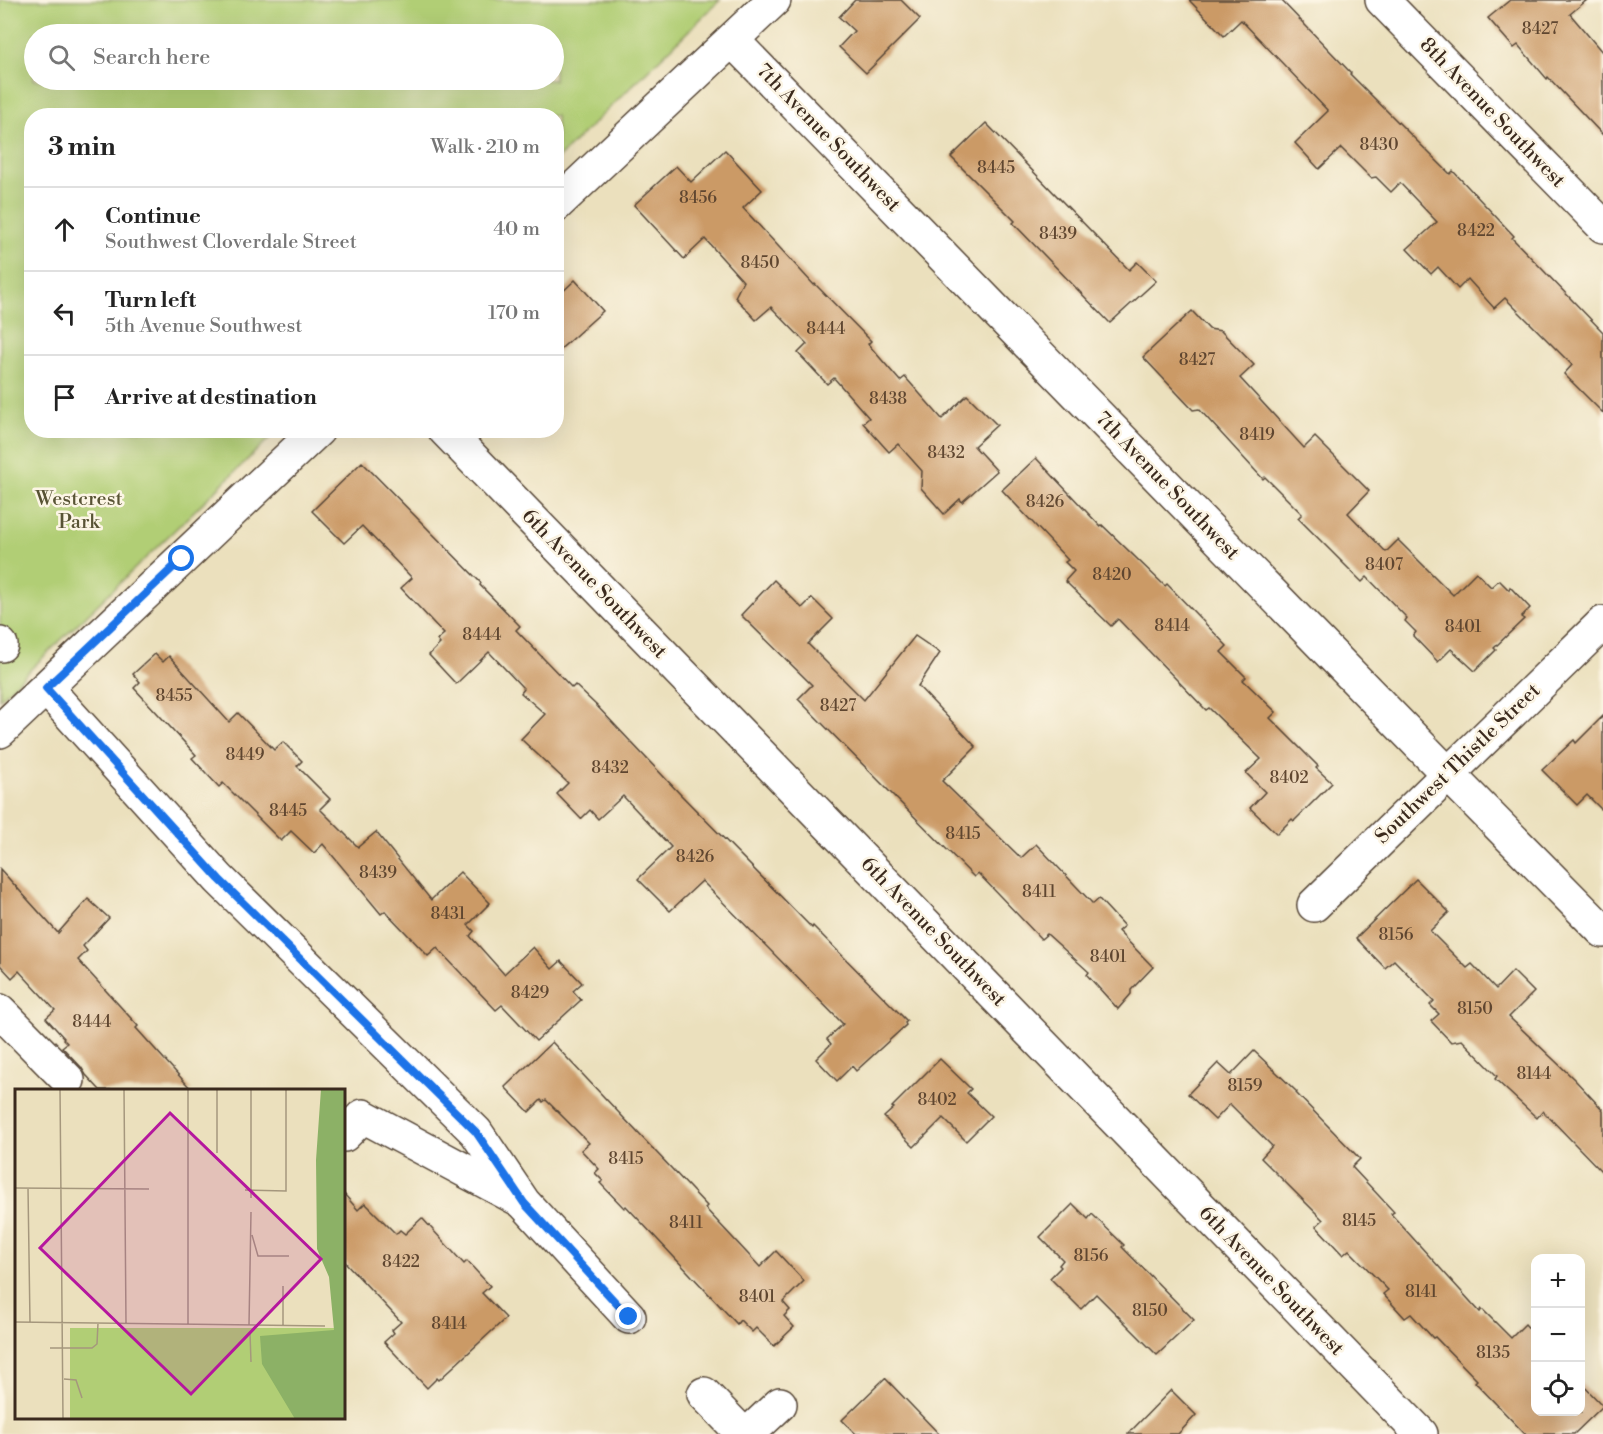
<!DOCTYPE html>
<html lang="en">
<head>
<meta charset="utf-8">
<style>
	:root { --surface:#fff; --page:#f6f6f6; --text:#222; --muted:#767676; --line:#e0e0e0 }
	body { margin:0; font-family:"Libre Bodoni",serif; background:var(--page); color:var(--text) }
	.controls { position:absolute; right:18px; bottom:18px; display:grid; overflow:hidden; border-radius:12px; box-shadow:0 6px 24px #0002 }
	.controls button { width:54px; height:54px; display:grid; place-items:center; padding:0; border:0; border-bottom:2px solid var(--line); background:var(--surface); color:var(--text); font:30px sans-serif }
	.stop { position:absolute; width:18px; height:18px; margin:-14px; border:4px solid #1a73e8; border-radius:50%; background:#fff }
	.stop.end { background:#1a73e8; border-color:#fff; box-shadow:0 2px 6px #0008 }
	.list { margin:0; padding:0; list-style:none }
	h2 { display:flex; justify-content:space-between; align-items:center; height:78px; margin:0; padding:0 24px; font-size:26px }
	h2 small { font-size:20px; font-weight:400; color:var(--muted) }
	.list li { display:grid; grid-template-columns:39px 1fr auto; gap:18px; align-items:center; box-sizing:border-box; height:84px; padding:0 24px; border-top:2px solid var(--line) }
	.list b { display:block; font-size:22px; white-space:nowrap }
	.list p { margin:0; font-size:20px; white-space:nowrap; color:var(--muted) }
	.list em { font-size:20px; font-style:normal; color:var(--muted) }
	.icon { flex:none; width:33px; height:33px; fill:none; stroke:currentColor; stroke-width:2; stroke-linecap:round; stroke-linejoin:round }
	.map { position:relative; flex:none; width:1603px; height:1434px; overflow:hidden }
	.search { position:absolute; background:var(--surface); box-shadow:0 6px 24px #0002; left:24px; top:24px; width:540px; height:66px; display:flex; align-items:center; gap:15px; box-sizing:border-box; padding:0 21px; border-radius:33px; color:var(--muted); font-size:22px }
	.panel { position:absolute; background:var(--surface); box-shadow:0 6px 24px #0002; left:24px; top:108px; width:540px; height:330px; border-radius:24px }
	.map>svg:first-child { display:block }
	.green { fill:#b1ce75; stroke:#767c4a; stroke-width:1.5; fill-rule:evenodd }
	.building { fill:#cb9a66 }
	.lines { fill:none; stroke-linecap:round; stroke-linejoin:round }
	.minor-casing { stroke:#554536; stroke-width:36 }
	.minor { stroke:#fff; stroke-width:33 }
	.route { stroke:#1a73e8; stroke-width:8 }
	.labels { text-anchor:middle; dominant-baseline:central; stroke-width:5; stroke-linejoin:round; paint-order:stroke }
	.number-label { font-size:16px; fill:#5f4630 }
	.street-label { font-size:20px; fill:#3b2a1e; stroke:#fcf5e5 }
	.park-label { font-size:20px; fill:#585334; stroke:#fcf5e5 }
	.inset-road { fill:none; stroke:#a5977d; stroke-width:1.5 }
	.view { fill:#b5179e; fill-opacity:0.15; stroke:#b5179e; stroke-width:3 }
	.inset-edge { fill:none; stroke:#3b2a1e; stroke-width:3 }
</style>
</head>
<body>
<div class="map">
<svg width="1603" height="1434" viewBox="0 0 1603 1434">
	<rect width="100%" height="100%" fill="#fcf5e5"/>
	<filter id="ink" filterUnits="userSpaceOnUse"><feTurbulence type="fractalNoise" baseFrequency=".0167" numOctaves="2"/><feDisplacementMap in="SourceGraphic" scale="12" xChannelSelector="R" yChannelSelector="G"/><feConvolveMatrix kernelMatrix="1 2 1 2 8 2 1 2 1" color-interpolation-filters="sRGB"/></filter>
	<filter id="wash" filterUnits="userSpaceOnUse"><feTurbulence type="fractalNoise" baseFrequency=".008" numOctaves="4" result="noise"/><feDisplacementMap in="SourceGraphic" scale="24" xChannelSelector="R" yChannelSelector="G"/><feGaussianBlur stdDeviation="1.35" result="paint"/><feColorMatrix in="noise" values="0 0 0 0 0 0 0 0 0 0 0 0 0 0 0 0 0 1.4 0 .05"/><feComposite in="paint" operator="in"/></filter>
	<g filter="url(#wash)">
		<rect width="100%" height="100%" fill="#ebe0bd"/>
		<!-- green -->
		<path class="green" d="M 0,0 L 720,0 L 557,159 L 556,116 L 32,116 L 32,430 L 277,431 L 0,699 ZM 34,34 L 554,34 L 554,80 L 34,80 Z"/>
		<g id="blocks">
			<!-- building -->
			<g class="building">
				<path d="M 855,0 L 901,0 L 920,19 L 866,73 L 839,47 L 854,31 L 839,17 Z"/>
				<path d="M 1189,0 L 1281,0 L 1351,73 L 1350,74 L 1450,174 L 1453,171 L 1514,236 L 1512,238 L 1603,332 L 1603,413 L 1564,374 L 1572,365 L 1505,298 L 1494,308 L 1468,279 L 1458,289 L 1438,267 L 1431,274 L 1407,249 L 1437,222 L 1400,183 L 1391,192 L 1376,177 L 1371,178 L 1341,148 L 1319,169 L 1295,143 L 1328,111 L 1241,20 L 1224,36 Z"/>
				<path d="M 1510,0 L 1587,0 L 1570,14 L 1603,53 L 1603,135 L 1548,77 L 1547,79 L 1518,45 L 1514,48 L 1488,18 Z"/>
				<path d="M 986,123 L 1129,270 L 1137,262 L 1156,281 L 1110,323 L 1013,223 L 1015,221 L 951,157 Z"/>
				<path d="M 725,150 L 762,190 L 743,208 L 814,285 L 815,284 L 871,341 L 868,344 L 900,381 L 905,377 L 942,419 L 967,395 L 997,425 L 974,446 L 997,471 L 962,502 L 960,499 L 944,514 L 921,488 L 922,471 L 898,444 L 889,452 L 863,423 L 869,418 L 834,378 L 827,384 L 798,353 L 807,344 L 771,307 L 756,320 L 735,297 L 743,281 L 705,239 L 684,259 L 634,205 L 676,166 L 691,182 Z"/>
				<path d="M 575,280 L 603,311 L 556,353 L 556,298 Z"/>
				<path d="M 1192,311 L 1209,329 L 1221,331 L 1254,365 L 1240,378 L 1304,448 L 1315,437 L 1369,491 L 1348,513 L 1386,552 L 1398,540 L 1453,595 L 1476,572 L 1491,587 L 1499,580 L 1509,590 L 1510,587 L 1530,608 L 1521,617 L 1524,619 L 1494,648 L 1496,650 L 1475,671 L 1451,649 L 1438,662 L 1413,636 L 1416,632 L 1405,621 L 1407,618 L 1367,577 L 1362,582 L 1298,518 L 1302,514 L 1265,477 L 1263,479 L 1199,409 L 1193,410 L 1143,357 Z"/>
				<path d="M 1036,458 L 1100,526 L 1102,525 L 1165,586 L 1167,584 L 1227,646 L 1221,652 L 1246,677 L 1243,680 L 1276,712 L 1270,718 L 1318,766 L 1316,768 L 1332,783 L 1294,821 L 1292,819 L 1277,834 L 1250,808 L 1265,792 L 1246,773 L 1261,759 L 1209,708 L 1206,710 L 1118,619 L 1111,626 L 1065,581 L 1074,571 L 1065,562 L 1068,560 L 1002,490 Z"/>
				<path d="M 362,462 L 481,583 L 480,585 L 520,626 L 516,630 L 572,688 L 575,685 L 597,706 L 681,795 L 812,928 L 813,926 L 907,1021 L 905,1023 L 906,1025 L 856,1071 L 852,1066 L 837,1081 L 816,1059 L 831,1044 L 827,1039 L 843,1024 L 702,881 L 670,911 L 638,879 L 671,847 L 623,796 L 598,819 L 590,810 L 581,819 L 557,794 L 568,783 L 521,739 L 545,714 L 521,693 L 524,689 L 489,652 L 456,684 L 429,655 L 440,644 L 437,640 L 444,634 L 401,588 L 412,578 L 362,526 L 344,543 L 312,511 Z"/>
				<path d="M 774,580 L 802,608 L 812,598 L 833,619 L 808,644 L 864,700 L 915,636 L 940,653 L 918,686 L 976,747 L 942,781 L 1021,858 L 1036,844 L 1093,904 L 1099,899 L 1124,926 L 1118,931 L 1153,967 L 1131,990 L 1131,994 L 1118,1009 L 1087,975 L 1089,972 L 1047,934 L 1041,939 L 978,873 L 974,877 L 798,699 L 812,685 L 741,615 Z"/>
				<path d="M 155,654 L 163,662 L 169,656 L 229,722 L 238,713 L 274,750 L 283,742 L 302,761 L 297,766 L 330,799 L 320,809 L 358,847 L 376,832 L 431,900 L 460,872 L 490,903 L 468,925 L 474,931 L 470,936 L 504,974 L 533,947 L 552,969 L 561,961 L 582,983 L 573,991 L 581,1000 L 536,1041 L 502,1005 L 496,1010 L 437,948 L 428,956 L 385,911 L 381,914 L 323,844 L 314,853 L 291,831 L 281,841 L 223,783 L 219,787 L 192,758 L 196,755 L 134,688 L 140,682 L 133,674 Z"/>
				<path d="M 1603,716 L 1603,811 L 1587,795 L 1577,805 L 1542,770 L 1574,740 L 1576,743 Z"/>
				<path d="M 0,869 L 58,933 L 88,899 L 109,918 L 83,946 L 87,951 L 78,960 L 138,1026 L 136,1028 L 192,1090 L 100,1090 L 86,1075 L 81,1067 L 62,1047 L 67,1043 L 63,1039 L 64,1038 L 46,1018 L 55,1010 L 19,971 L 12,978 L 0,965 Z"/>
				<path d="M 1416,879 L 1449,912 L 1430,931 L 1467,968 L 1472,964 L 1496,989 L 1513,971 L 1534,992 L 1509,1017 L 1574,1079 L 1603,1110 L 1603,1173 L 1543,1111 L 1537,1118 L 1495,1079 L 1497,1076 L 1462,1040 L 1451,1042 L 1431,1021 L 1439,1014 L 1430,1005 L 1434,1001 L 1394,960 L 1385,968 L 1356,938 Z"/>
				<path d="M 552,1042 L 707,1206 L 705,1208 L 760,1267 L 776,1251 L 804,1281 L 783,1302 L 790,1310 L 784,1316 L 794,1327 L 774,1346 L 756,1328 L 752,1332 L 740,1320 L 737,1324 L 626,1206 L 624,1208 L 600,1183 L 603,1181 L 595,1173 L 599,1169 L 581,1150 L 589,1143 L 546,1100 L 543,1102 L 541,1100 L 529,1112 L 505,1087 Z"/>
				<path d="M 1254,1051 L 1297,1092 L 1296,1093 L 1360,1159 L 1352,1167 L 1394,1212 L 1391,1214 L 1480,1312 L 1482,1309 L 1511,1338 L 1525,1324 L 1536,1336 L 1536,1412 L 1581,1412 L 1581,1383 L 1603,1406 L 1574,1434 L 1525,1434 L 1475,1382 L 1477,1380 L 1435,1337 L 1433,1338 L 1411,1314 L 1405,1318 L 1383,1294 L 1388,1290 L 1349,1250 L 1343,1255 L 1316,1226 L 1323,1220 L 1261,1158 L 1272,1146 L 1230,1104 L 1215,1120 L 1188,1094 L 1218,1063 L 1231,1075 Z"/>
				<path d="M 940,1059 L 971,1089 L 967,1093 L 991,1116 L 966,1141 L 943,1118 L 914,1147 L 884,1117 L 894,1108 L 892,1107 Z"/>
				<path d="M 344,1194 L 358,1210 L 365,1203 L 396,1234 L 400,1230 L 405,1234 L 422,1218 L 464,1264 L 467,1261 L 490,1286 L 482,1293 L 506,1318 L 439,1380 L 437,1378 L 427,1388 L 384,1342 L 394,1333 L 392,1330 L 401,1322 L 344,1261 Z"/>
				<path d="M 1073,1204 L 1088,1219 L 1092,1214 L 1124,1245 L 1122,1247 L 1194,1320 L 1157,1355 L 1096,1294 L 1081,1309 L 1050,1278 L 1061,1267 L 1059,1265 L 1063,1260 L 1040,1237 Z"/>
				<path d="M 885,1378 L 939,1434 L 856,1434 L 842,1420 Z"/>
				<path d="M 1171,1390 L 1196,1415 L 1178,1434 L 1128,1434 Z"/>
			</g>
		</g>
	</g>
	<g filter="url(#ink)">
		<use href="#blocks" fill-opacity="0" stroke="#554536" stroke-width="1.5"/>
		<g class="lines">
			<defs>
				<g id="minor">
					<path d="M 1382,0 L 1603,226"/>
					<path d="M 732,40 L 1448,774 L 1603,931"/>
					<path d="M 556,205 L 774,0"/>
					<path d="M 445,430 L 1421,1434"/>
					<path d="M 0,644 L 1,645"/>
					<path d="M 46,688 L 219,879 L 476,1132 L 524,1203 L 629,1317"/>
					<path d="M 0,731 L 318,430"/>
					<path d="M 1314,905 L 1603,623"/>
					<path d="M 0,1011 L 68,1080"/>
					<path d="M 344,1135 L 363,1116 L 520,1200"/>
					<path d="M 704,1394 L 743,1434"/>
					<path d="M 748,1434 L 780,1404"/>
				</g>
			</defs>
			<!-- minor casing -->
			<use href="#minor" class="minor-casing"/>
			<!-- minor -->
			<use href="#minor" class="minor"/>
		</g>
	</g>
	<g class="lines" filter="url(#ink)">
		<!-- route -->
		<path class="route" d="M 182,559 L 46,688 L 219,879 L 476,1132 L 524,1203 L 629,1317"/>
	</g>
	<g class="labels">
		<!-- number labels -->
		<g class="number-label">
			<text x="1540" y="29">8427</text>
			<text x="1379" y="145">8430</text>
			<text x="996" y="168">8445</text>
			<text x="698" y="198">8456</text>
			<text x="1476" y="231">8422</text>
			<text x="1058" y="234">8439</text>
			<text x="760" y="263">8450</text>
			<text x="826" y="329">8444</text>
			<text x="1197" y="360">8427</text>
			<text x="888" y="399">8438</text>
			<text x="1257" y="435">8419</text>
			<text x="946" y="453">8432</text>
			<text x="1045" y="502">8426</text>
			<text x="1384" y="565">8407</text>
			<text x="1112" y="575">8420</text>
			<text x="1172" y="626">8414</text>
			<text x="1463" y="627">8401</text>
			<text x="482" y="635">8444</text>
			<text x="174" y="696">8455</text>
			<text x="838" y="706">8427</text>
			<text x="245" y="755">8449</text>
			<text x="610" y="768">8432</text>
			<text x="1289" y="778">8402</text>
			<text x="288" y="811">8445</text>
			<text x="963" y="834">8415</text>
			<text x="695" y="857">8426</text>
			<text x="378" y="873">8439</text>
			<text x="1039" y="892">8411</text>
			<text x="448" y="914">8431</text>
			<text x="1396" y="935">8156</text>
			<text x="1108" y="957">8401</text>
			<text x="530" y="993">8429</text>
			<text x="1475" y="1009">8150</text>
			<text x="92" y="1022">8444</text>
			<text x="1534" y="1074">8144</text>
			<text x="1245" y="1086">8159</text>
			<text x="937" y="1100">8402</text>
			<text x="626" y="1159">8415</text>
			<text x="1359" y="1221">8145</text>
			<text x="686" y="1223">8411</text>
			<text x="1091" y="1256">8156</text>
			<text x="401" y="1262">8422</text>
			<text x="1421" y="1292">8141</text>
			<text x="757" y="1297">8401</text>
			<text x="1150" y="1311">8150</text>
			<text x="449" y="1324">8414</text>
			<text x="1493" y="1353">8135</text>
		</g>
		<!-- street labels -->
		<g class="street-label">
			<text transform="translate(1492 113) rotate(46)">8th Avenue Southwest</text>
			<text transform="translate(828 138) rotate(46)">7th Avenue Southwest</text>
			<text transform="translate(1167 486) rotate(46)">7th Avenue Southwest</text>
			<text transform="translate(594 584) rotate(46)">6th Avenue Southwest</text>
			<text transform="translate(1458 764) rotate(-44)">Southwest Thistle Street</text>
			<text transform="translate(933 932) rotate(46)">6th Avenue Southwest</text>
			<text transform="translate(1271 1281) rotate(46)">6th Avenue Southwest</text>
		</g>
		<!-- park labels -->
		<g class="park-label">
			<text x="79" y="499">Westcrest<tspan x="79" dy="23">Park</tspan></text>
		</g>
	</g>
	<!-- overview -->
	<g transform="translate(15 1089)">
		<rect width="330" height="330" fill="#ebe0bd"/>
		<path d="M 55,239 L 330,239 L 330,330 L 55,330 Z" fill="#b1ce75"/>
		<path d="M 306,0 L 330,0 L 330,330 L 280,330 L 247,275 L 245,247 L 319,241 L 314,188 L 302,160 L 301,71 Z" fill="#8cb166"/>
		<path class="inset-road" d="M 45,0 L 48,330M 109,0 L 111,234M 173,0 L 173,235M 236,0 L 236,109M 202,64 L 202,0M 0,99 L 134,100M 13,99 L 15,233M 230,101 L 271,102 L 271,0M 237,146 L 243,167 L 274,167M 268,197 L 268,236M 0,233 L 310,237M 234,236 L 236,123M 235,244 L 236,273M 35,259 L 77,259 L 82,255 L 83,234M 49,290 L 61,291 L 67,309"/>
		<path class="view" d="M 155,24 L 306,170 L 176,305 L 25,159 Z"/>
		<rect width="330" height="330" class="inset-edge"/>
	</g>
</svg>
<div class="controls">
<button>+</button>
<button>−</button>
<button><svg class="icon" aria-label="locate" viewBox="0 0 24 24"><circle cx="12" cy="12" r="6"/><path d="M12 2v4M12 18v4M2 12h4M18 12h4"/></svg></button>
</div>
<div class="stop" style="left:182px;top:559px"></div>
<div class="stop end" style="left:629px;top:1317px"></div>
<div class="search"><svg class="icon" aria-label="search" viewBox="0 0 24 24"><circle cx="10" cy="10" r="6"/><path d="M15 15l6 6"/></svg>Search here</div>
<section class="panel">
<h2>3 min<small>Walk · 210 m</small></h2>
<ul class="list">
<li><svg class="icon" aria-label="ahead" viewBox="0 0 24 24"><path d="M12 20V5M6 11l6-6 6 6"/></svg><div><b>Continue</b><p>Southwest Cloverdale Street</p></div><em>40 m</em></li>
<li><svg class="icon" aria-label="left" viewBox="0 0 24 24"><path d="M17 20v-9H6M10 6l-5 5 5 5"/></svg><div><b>Turn left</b><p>5th Avenue Southwest</p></div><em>170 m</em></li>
<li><svg class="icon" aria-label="arrive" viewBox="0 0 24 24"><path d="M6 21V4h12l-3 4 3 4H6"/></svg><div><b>Arrive at destination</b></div></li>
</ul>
</section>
</div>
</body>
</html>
